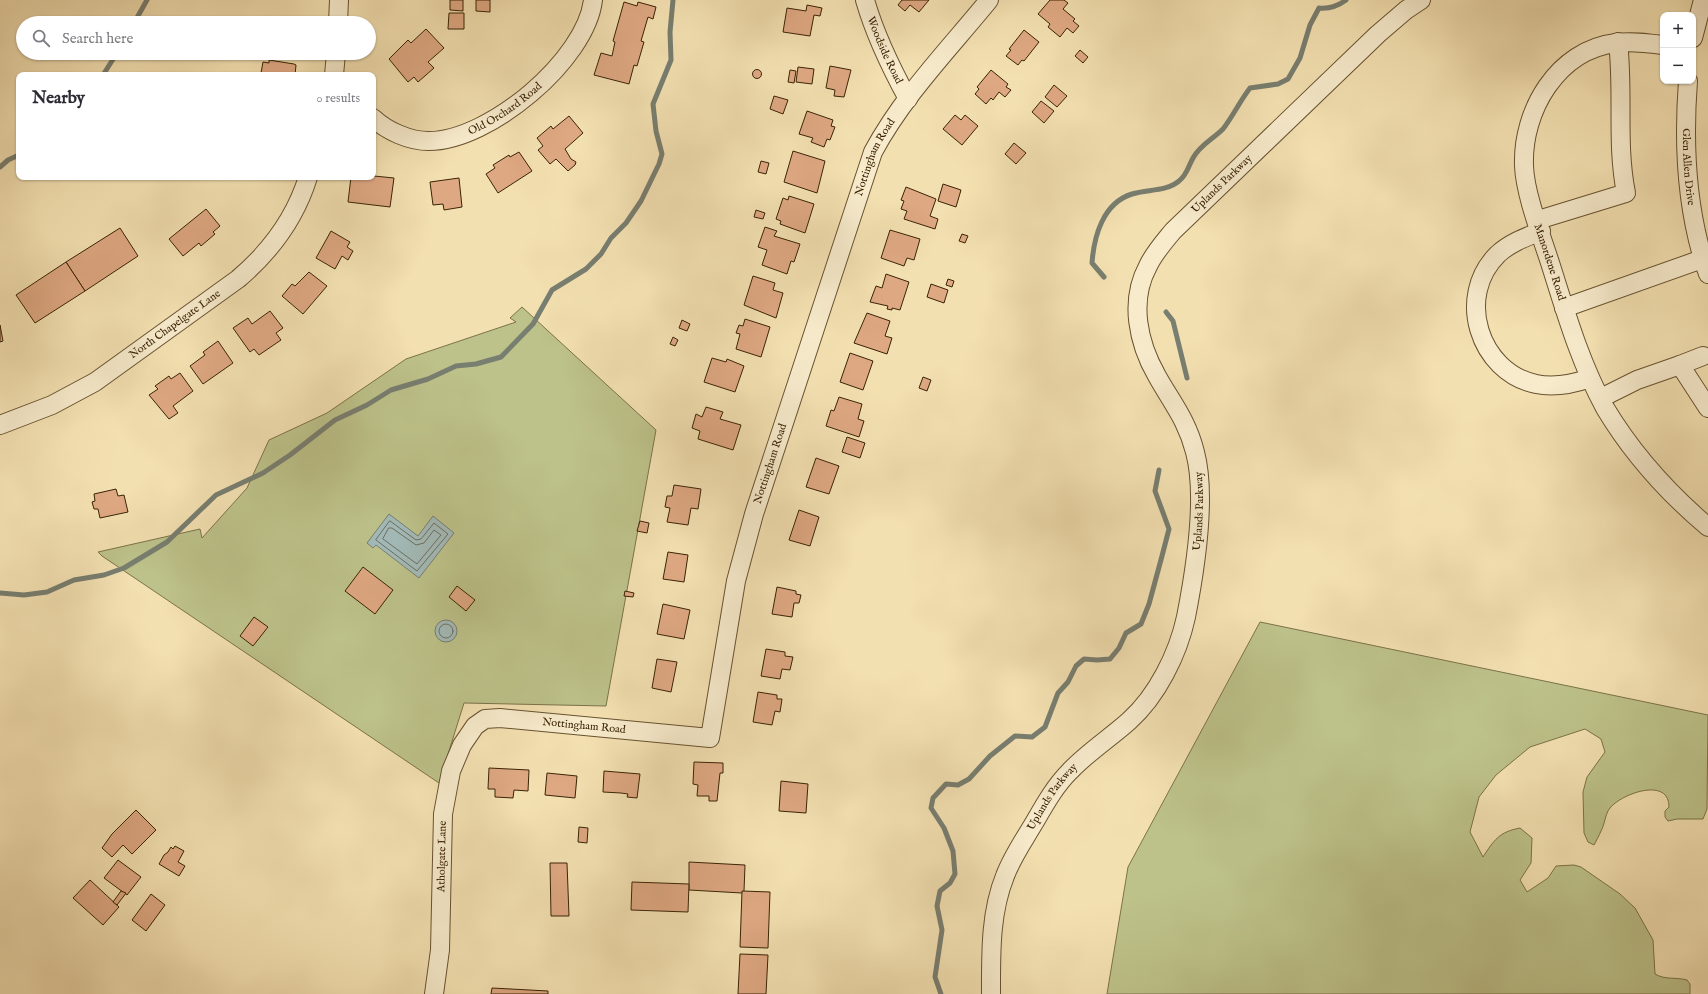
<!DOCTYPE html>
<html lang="en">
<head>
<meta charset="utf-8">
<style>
	:root { --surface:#fff; --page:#f7f7f7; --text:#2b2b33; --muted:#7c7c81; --line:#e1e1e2 }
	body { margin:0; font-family:"IM FELL English",serif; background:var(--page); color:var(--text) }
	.controls { position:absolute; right:12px; top:12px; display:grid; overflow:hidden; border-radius:8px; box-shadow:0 1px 3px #0004 }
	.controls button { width:36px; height:36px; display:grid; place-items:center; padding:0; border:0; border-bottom:1px solid var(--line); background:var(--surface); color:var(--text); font:20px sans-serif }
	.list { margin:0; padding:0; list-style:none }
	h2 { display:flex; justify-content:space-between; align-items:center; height:52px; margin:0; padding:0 16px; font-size:17px }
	h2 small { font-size:13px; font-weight:400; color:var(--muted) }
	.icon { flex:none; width:22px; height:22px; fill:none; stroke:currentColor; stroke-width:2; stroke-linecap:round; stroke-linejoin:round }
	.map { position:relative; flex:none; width:1708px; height:994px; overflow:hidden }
	.search { position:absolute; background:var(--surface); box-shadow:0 1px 3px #0004; left:16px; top:16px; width:360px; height:44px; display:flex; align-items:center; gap:10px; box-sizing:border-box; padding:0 14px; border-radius:22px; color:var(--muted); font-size:15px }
	.panel { position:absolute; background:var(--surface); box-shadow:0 1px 3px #0004; left:16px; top:72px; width:360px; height:108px; border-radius:8px }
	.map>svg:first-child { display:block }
	.green { fill:#bdc28a; stroke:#7c7248 }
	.water { fill:#a2bab8; stroke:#787e70 }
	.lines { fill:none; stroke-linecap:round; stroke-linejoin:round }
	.shore { stroke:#6e6e5e; stroke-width:1 }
	.stream { stroke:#787e70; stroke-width:5 }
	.building { fill:#dea882; stroke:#3a2305 }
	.minor-casing { stroke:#685230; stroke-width:20 }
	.minor { stroke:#f7ebcc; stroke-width:18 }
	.labels { text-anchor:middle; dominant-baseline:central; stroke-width:3; stroke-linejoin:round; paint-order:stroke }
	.street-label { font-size:11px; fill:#3a2305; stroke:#f7ebcc }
</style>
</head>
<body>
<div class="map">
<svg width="1708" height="994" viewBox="0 0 1708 994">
	<rect width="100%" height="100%" fill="#f3e0b1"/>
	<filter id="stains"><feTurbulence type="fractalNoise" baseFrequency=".005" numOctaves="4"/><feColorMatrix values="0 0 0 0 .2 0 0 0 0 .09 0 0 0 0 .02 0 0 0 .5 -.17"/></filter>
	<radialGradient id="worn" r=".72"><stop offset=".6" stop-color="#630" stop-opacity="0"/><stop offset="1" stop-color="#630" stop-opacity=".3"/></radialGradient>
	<!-- green -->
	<g class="green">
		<path d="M 522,307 L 656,430 L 606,706 L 464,703 L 439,783 L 102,556 L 98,552 L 200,529 L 202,538 L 247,488 L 269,440 L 327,413 L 406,359 L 516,322 L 510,318 Z"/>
		<path d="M 1260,622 L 1708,715 L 1707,809 L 1703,819 L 1677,819 L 1668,821 L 1665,817 L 1665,811 L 1669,807 C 1669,776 1621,794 1610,808 C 1605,814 1605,824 1601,831 C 1599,836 1596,841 1594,845 L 1588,842 L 1584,833 L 1583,792 L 1587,777 L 1605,752 L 1601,739 L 1585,729 L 1530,747 L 1496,775 L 1479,797 L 1470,832 L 1483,857 C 1494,840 1499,832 1520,828 L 1532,838 L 1531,863 L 1520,880 L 1527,892 L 1548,878 L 1556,866 L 1574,865 L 1581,867 L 1620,894 L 1635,908 L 1653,940 L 1655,974 C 1665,980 1676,977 1687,980 L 1690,984 L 1690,994 L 1107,994 L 1128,867 Z"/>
	</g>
	<!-- water -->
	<g class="water">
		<path d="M 389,514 L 418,536 L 433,516 L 454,533 L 419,578 L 376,545 L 373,548 L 367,543 Z"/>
		<circle cx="446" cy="631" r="11"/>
	</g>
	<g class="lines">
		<!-- shore -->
		<g class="shore">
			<path d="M 390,521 L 416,540 L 421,539 L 434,523 L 448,534 L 417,571 L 376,540 Z"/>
			<path d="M 389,528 L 392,528 L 416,545 L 424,543 L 434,530 L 441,535 L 417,564 L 383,539 Z"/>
			<circle cx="446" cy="631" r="7"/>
		</g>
		<!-- stream -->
		<g class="stream">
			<path d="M 134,23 L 147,0"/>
			<path d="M 103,75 L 117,53"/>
			<path d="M 0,167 L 8,160 L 19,155"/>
			<path d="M 1104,277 L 1092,263 C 1094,236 1103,203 1132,194 C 1147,189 1166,192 1179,181 C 1187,175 1188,167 1193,158 C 1200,145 1213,139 1223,129 C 1233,116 1240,101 1250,88 L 1278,84 L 1288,79 L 1300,58 L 1310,25 L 1319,8 C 1329,9 1338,6 1346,0"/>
			<path d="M 1166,312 L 1173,321 L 1187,378"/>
			<path d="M 0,593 L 24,595 L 47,592 L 74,580 L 104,575 L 124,568 L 167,542 L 216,495 L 263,473 L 290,455 L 335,420 L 367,405 L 391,390 L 428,379 L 456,366 L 476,364 L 501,357 L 533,324 L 552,290 L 586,269 L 601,254 L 611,238 L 626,223 L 641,201 L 659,164 L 662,154 L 656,131 L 653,104 L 671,60 L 670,32 L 673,0"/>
			<path d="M 941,994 L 935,977 L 942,930 L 937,906 L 940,891 L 950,883 L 955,874 L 953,851 L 944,828 L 931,808 L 933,798 L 946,784 L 958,785 L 969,779 L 990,756 L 1015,736 L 1032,737 L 1045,727 L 1058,693 L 1068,682 L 1076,666 L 1084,659 L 1097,660 L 1110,659 L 1119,648 L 1126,633 L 1141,624 L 1149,604 L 1162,556 L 1169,529 L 1155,491 L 1159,470"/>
		</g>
	</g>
	<!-- building -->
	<g class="building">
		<path d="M 450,0 L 463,0 L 463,11 L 450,10 Z"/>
		<path d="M 476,0 L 490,0 L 490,12 L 476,11 Z"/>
		<path d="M 902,0 L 929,0 L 919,12 L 910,5 L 905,11 L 898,5 Z"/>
		<path d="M 1050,0 L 1064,0 L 1068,3 L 1063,9 L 1075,19 L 1073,21 L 1079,26 L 1073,33 L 1067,28 L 1060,37 L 1048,27 L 1050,24 L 1038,14 Z"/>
		<path d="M 624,2 L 637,6 L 638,2 L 656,7 L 653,19 L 648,17 L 641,41 L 644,42 L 637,66 L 634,65 L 629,84 L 594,75 L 601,53 L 612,56 L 615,42 L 613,41 Z"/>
		<path d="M 807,5 L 822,8 L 820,16 L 814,15 L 810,36 L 783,32 L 787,8 L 806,11 Z"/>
		<path d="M 449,13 L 464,13 L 464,29 L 448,29 Z"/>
		<path d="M 426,29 L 444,48 L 428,62 L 434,68 L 418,82 L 414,77 L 408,82 L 389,59 L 408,40 L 411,43 Z"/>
		<path d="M 1024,30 L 1039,42 L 1024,61 L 1022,60 L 1018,65 L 1006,56 L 1011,50 L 1009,49 Z"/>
		<path d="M 1080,50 L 1088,57 L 1083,63 L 1075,56 Z"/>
		<path d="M 269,60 L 294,64 L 296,65 L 295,75 L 267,75 L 261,73 L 263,62 L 269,63 Z"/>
		<path d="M 830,66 L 851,70 L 844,97 L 834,96 L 835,90 L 826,88 Z"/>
		<path d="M 798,67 L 814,69 L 812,84 L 796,82 Z"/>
		<circle cx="757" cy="74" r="4.5"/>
		<path d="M 790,70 L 796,71 L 794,83 L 788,82 Z"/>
		<path d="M 991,70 L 1008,84 L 1006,87 L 1011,90 L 1005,97 L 999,92 L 993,100 L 991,98 L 986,104 L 975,94 L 979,89 L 977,87 Z"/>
		<path d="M 1054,85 L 1067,96 L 1057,107 L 1045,97 Z"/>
		<path d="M 774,96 L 788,100 L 783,114 L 770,109 Z"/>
		<path d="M 1041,101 L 1054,111 L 1044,123 L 1032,112 Z"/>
		<path d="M 807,111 L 833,120 L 831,126 L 835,127 L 830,140 L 827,139 L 824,147 L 811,142 L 813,138 L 799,134 Z"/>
		<path d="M 955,115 L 961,120 L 965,115 L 978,126 L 962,145 L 943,129 Z"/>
		<path d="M 569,116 L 583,133 L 565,149 L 571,159 L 576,162 L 575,165 L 568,171 L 556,159 L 550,164 L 538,150 L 543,146 L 537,138 L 551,126 L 553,129 Z"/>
		<path d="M 1014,143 L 1026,153 L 1016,164 L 1005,154 Z"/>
		<path d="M 793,151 L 825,161 L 817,193 L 784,182 Z"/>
		<path d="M 519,152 L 532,171 L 498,193 L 486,174 L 495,168 L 493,165 L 509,155 L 510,157 Z"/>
		<path d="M 761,161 L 769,163 L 766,174 L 758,172 Z"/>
		<path d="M 374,176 L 394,178 L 390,207 L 348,202 L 351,177 Z"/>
		<path d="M 459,178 L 462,207 L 444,210 L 443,204 L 433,205 L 430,182 Z"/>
		<path d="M 943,184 L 961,190 L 956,207 L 938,201 Z"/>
		<path d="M 906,187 L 936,199 L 930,216 L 938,219 L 935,229 L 904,219 L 907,211 L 901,209 L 904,201 L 901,200 Z"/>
		<path d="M 789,196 L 814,204 L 805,233 L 780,224 L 781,221 L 776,219 L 783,198 L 788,200 Z"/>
		<path d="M 206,209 L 220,226 L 213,232 L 215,234 L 201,246 L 199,243 L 183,256 L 169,239 Z"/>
		<path d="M 756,210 L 765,213 L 763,219 L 754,217 Z"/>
		<path d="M 765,227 L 777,231 L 774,236 L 800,244 L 794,262 L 791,261 L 787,274 L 762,265 L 767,250 L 758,247 Z"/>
		<path d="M 120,228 L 138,256 L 85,291 L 66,262 Z"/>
		<path d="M 890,230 L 920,239 L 914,260 L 907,258 L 904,266 L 881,258 Z"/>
		<path d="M 331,231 L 350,242 L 347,247 L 353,251 L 348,260 L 342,256 L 335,269 L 316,258 Z"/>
		<path d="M 962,234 L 968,236 L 965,243 L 959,241 Z"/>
		<path d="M 66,262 L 85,291 L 35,323 L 16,295 Z"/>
		<path d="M 309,272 L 327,286 L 303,314 L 282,296 L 292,284 L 295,286 Z"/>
		<path d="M 886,274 L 909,282 L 900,310 L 892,308 L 892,310 L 887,309 L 888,306 L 870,302 L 876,286 L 882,288 Z"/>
		<path d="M 753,276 L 775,283 L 773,290 L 783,293 L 776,318 L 744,305 Z"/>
		<path d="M 948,279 L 954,281 L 952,287 L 946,285 Z"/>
		<path d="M 931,284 L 948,290 L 944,303 L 927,297 Z"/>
		<path d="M 270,311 L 283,328 L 276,333 L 281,340 L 259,355 L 254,349 L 250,352 L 233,328 L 248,318 L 252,324 Z"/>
		<path d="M 867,313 L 890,321 L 885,336 L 892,338 L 887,354 L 854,343 Z"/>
		<path d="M 745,319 L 770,327 L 761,357 L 736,349 L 740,334 L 736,333 L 739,325 L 743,326 Z"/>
		<path d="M 682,320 L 690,324 L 687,331 L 679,328 Z"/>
		<path d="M 0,325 L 3,341 L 0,342 Z"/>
		<path d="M 673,337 L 678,340 L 675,346 L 670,344 Z"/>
		<path d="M 218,341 L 233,363 L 203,384 L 190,366 L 205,355 L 203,352 Z"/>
		<path d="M 850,353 L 873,361 L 863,390 L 840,382 Z"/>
		<path d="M 712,358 L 726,362 L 727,359 L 744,366 L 735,392 L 704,382 Z"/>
		<path d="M 180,373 L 193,391 L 173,406 L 178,413 L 169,419 L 149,395 L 158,389 L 155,386 L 169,376 L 171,379 Z"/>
		<path d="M 923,377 L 931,380 L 927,391 L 919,388 Z"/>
		<path d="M 839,397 L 862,404 L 858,419 L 864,421 L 859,437 L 826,426 L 831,410 L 834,411 Z"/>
		<path d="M 706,407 L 723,412 L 720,419 L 741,425 L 733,450 L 698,439 L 700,431 L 692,428 L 696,414 L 702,417 Z"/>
		<path d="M 847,437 L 865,443 L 860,458 L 842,452 Z"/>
		<path d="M 816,458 L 839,466 L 829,494 L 806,487 Z"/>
		<path d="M 674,485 L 701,489 L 698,509 L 691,508 L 688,525 L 667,522 L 670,508 L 665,507 L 667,496 L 672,496 Z"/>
		<path d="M 116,489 L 118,496 L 124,495 L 128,512 L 100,518 L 98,509 L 94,509 L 92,502 L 95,501 L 94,494 Z"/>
		<path d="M 799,510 L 819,517 L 810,546 L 789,540 Z"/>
		<path d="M 640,521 L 649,523 L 647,533 L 637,531 Z"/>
		<path d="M 668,552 L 688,555 L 684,582 L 663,579 Z"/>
		<path d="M 363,567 L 393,590 L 375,614 L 345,591 Z"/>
		<path d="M 457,586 L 475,600 L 466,611 L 449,597 Z"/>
		<path d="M 777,587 L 796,591 L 796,594 L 801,595 L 799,603 L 794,603 L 792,617 L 772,614 Z"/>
		<path d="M 625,591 L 634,593 L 633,597 L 624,596 Z"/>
		<path d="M 663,604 L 690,610 L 684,639 L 657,634 Z"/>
		<path d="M 254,617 L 268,627 L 253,646 L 240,636 Z"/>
		<path d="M 766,649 L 785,652 L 785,656 L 793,657 L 790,670 L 782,669 L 780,679 L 761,676 Z"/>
		<path d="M 657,659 L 677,662 L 671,692 L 652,688 Z"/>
		<path d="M 758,692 L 777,695 L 777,699 L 782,699 L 780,712 L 775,711 L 772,725 L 753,722 Z"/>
		<path d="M 694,762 L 723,763 L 723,773 L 720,773 L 717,801 L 709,801 L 709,796 L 697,796 L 698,785 L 693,784 Z"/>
		<path d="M 489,768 L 529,770 L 528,791 L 514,790 L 513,798 L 495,797 L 495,789 L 488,789 Z"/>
		<path d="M 604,771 L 640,774 L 637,798 L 627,797 L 628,794 L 621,793 L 603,792 Z"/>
		<path d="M 547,773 L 577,776 L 575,798 L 545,795 Z"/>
		<path d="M 781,781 L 808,784 L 806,813 L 779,811 Z"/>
		<path d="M 136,810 L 156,830 L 132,854 L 123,845 L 112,857 L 102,848 L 112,834 Z"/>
		<path d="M 579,827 L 588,828 L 587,843 L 578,842 Z"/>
		<path d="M 175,846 L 184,851 L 178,862 L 185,866 L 179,876 L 159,864 L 164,855 L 168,852 L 171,847 L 173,849 Z"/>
		<path d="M 118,860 L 141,877 L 127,895 L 104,878 Z"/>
		<path d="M 689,862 L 745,865 L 744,891 L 742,893 L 689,890 Z"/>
		<path d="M 550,863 L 567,863 L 569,916 L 551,916 Z"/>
		<path d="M 90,880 L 119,907 L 103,925 L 73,898 Z"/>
		<path d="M 632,882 L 689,884 L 688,912 L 631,910 Z"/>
		<path d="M 121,891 L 126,893 L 117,905 L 113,902 Z"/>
		<path d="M 742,891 L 770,892 L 768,948 L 740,947 Z"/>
		<path d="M 151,894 L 165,905 L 146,931 L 132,920 Z"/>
		<path d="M 740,954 L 768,955 L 766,994 L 738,994 Z"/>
		<path d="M 492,988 L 548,991 L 548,994 L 491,994 Z"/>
	</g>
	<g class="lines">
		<defs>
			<g id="minor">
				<path id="s1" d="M 865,0 C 875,35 890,66 908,99"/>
				<path d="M 338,23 L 339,0"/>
				<path d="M 1693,38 L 1703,0"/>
				<path id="s2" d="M 1663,45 C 1647,43 1631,41 1616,43 C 1557,50 1522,111 1524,166 C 1525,195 1543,240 1552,269 C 1567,317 1581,364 1605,408 C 1632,453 1668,493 1708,527"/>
				<path d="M 334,75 L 336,53"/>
				<path id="s3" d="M 1688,81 C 1683,146 1686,212 1708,274"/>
				<path id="s4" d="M 373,118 C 387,131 409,141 429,141 C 489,141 586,60 593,0"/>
				<path d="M 1538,220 L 1626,193 C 1616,143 1624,93 1618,42"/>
				<path d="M 1541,231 C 1526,237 1510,243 1498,254 C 1455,296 1479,372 1536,384 C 1555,388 1573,384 1590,378"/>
				<path d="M 1564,308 L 1708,257"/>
				<path d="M 1680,365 L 1703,356"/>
				<path d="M 1601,398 L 1637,380 L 1680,365 L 1708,408"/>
				<path id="s5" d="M 0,425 L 52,405 L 95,382 L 238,279 C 271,251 295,219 308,177"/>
				<path id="s6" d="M 434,994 L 440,950 L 443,814 L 451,771 L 462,745 L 475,726 L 485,719 L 500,718 L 710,738 L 736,581 L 754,514 L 873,152 C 903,96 949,49 989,0"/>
				<path id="s7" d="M 991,994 C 991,954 990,913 1005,876 C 1012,857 1024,840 1034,823 C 1045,804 1055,786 1070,771 C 1088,752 1110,738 1129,721 C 1157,696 1178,654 1186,617 C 1195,571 1207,497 1195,452 C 1187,420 1172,403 1157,376 C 1138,343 1129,301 1148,266 C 1154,253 1164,242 1173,231 L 1378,34 L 1406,10 L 1421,0"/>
			</g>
		</defs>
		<!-- minor casing -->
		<use href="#minor" class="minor-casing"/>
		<!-- minor -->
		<use href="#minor" class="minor"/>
	</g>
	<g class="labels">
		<!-- street labels -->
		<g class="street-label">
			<text stroke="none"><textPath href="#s1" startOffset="54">Woodside Road</textPath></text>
			<text stroke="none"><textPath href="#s4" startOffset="146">Old Orchard Road</textPath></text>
			<text stroke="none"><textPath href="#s6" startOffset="1119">Nottingham Road</textPath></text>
			<text stroke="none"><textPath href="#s3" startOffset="86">Glen Allen Drive</textPath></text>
			<text stroke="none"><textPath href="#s7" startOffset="919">Uplands Parkway</textPath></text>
			<text stroke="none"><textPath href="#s2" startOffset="315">Manordene Road</textPath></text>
			<text stroke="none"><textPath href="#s5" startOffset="203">North Chapelgate Lane</textPath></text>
			<text stroke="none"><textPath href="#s6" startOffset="795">Nottingham Road</textPath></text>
			<text stroke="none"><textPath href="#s7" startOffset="548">Uplands Parkway</textPath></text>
			<text stroke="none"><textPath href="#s6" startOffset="387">Nottingham Road</textPath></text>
			<text stroke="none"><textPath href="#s7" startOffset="212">Uplands Parkway</textPath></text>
			<text stroke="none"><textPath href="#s6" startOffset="138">Atholgate Lane</textPath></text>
		</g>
	</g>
	<rect width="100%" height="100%" filter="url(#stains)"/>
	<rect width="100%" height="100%" fill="url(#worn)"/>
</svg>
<div class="controls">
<button>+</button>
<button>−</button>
</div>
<div class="search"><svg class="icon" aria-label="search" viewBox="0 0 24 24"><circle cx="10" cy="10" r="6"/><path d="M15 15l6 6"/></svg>Search here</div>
<section class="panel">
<h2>Nearby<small>0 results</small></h2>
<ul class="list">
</ul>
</section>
</div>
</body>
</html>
